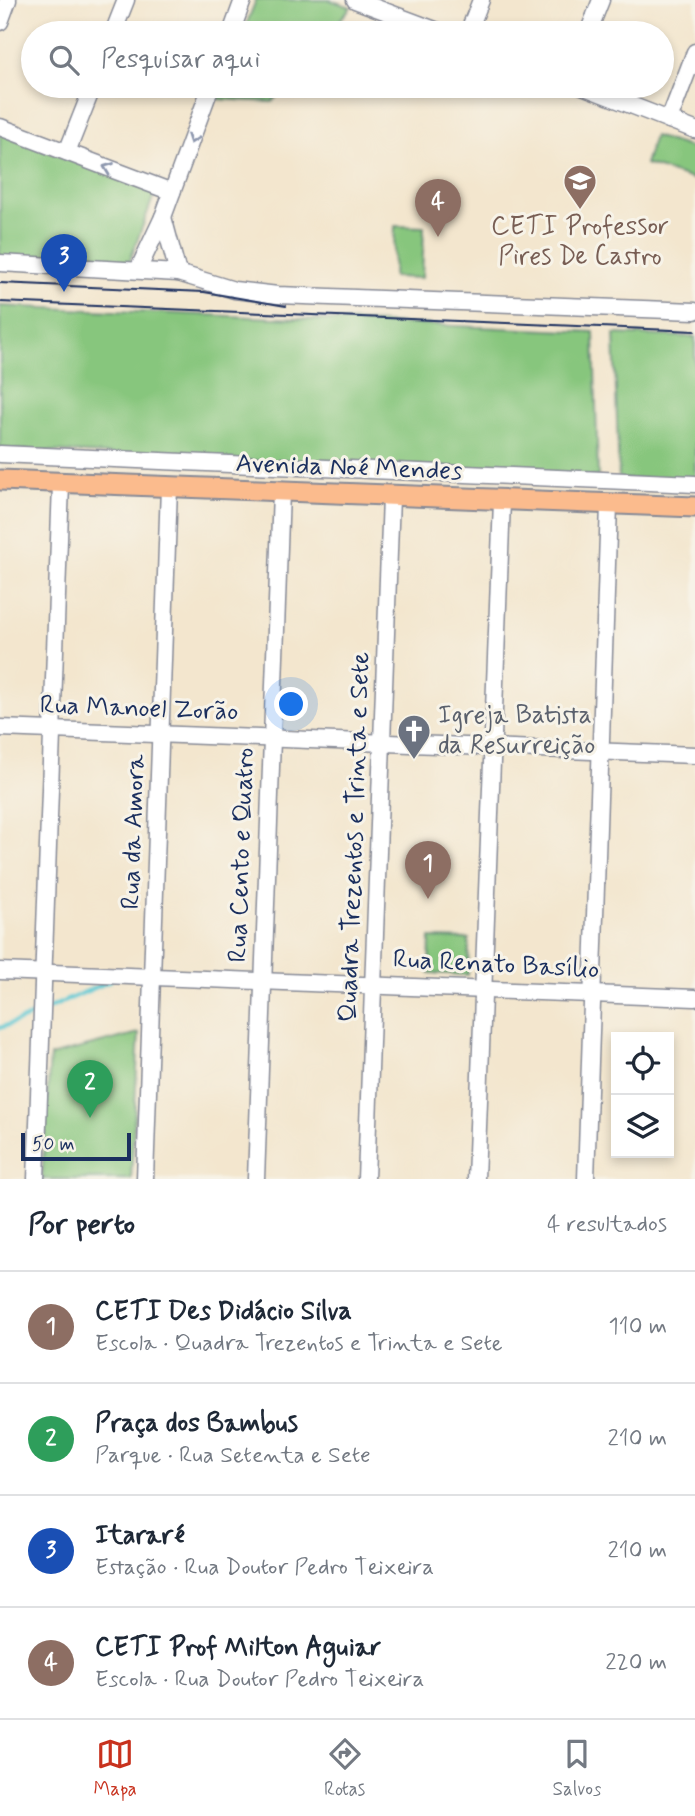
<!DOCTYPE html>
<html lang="pt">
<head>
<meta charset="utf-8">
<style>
	:root { --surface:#fff; --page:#f6f6f7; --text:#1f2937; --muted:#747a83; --line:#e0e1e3; --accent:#c8321e }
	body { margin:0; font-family:Mynerve,sans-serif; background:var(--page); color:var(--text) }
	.controls { position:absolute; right:21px; bottom:21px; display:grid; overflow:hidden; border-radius:0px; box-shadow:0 4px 10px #0003 }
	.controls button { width:63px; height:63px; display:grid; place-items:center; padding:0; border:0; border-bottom:2px solid var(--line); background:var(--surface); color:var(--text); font:35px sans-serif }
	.scale { position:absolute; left:21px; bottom:18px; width:110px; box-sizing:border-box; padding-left:7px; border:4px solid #1b2f5e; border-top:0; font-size:19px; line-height:24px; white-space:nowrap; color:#1b2f5e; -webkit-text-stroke:5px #f7f3e8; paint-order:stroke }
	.you { position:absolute; left:292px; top:705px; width:24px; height:24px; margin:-18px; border:5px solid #fff; border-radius:50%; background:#1a73e8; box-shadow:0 0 0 10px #1a73e833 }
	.badge { display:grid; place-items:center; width:46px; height:46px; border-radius:50%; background:var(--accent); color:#fff; font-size:23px; font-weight:700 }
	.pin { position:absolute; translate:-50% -58px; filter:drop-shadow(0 2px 4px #0008) }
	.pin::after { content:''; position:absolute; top:37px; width:24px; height:21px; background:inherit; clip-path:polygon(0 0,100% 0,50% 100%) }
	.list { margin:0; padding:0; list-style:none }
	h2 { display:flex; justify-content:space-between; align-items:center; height:91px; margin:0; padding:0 28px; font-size:30px }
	h2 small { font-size:23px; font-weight:400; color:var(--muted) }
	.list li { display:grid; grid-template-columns:46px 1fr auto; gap:21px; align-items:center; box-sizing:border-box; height:112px; padding:0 28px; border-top:2px solid var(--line) }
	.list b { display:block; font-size:26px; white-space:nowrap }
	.list p { margin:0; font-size:23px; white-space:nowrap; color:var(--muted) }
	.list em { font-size:23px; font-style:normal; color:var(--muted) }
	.icon { flex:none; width:38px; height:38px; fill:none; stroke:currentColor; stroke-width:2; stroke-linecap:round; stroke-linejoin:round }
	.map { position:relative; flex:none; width:695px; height:1179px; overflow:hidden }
	.search { position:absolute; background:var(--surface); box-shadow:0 4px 10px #0003; left:21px; right:21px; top:21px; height:77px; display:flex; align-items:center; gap:18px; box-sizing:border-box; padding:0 24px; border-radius:38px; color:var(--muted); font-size:26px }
	.sheet { height:539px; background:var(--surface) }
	nav { display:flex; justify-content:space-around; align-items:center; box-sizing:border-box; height:98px; border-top:2px solid var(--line); background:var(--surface); font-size:19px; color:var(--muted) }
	nav a { display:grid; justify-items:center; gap:4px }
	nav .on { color:var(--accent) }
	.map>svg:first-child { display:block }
	.green { fill:#87c67d; stroke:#517a6e; stroke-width:2 }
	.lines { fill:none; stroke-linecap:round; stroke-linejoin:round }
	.stream { stroke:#5bc8d3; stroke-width:4.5 }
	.minor-casing { stroke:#878a96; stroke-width:19 }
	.major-casing { stroke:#878a96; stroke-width:23 }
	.minor { stroke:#fff; stroke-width:16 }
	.major { stroke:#fbbb8d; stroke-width:19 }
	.tram { stroke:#1b2f5e; stroke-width:2 }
	.oneway { stroke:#8d97ae }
	.labels { text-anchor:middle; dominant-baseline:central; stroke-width:6; stroke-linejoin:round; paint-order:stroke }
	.education-label { font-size:26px; fill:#785e54; stroke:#f7f3e8 }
	.street-label { font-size:26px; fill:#1b2f5e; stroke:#f7f3e8 }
	.worship-label { font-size:26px; fill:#5b616d; stroke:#f7f3e8; text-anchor:start }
</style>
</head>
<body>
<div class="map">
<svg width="695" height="1179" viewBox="0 0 695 1179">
	<rect width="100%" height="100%" fill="#f7f3e8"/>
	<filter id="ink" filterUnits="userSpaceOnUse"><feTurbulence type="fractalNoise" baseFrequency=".0143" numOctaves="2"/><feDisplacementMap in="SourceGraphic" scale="14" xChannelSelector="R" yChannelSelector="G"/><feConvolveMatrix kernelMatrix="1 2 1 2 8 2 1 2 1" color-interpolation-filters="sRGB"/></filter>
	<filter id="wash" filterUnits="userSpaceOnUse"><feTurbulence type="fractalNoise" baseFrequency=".00686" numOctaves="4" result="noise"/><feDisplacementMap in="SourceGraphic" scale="28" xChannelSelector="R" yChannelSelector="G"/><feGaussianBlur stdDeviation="1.57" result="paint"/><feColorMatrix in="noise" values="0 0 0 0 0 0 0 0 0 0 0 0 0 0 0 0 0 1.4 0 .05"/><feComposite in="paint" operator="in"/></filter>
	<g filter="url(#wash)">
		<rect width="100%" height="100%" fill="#f3e6ce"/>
		<!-- green -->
		<g class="green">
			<path d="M 256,0 L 330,0 L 351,7 L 329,33 L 243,33 Z"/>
			<path d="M 223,86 L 286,86 L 272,102 L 218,99 Z"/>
			<path d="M 0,133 L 155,192 L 129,263 L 0,257 Z"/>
			<path d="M 654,136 L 695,149 L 695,180 L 645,164 Z"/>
			<path d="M 395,226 L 424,227 L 422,278 L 393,277 Z"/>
			<path d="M 0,306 L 594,332 L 598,477 L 0,449 Z"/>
			<path d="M 614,334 L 695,337 L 695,481 L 619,479 Z"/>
			<path d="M 430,938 L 469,939 L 468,975 L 429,973 Z"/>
			<path d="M 139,1033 L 131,1179 L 42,1179 L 50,1056 Z"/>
		</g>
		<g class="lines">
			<!-- stream -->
			<g class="stream">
				<path d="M 45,1010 L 110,981"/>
				<path d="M 0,1028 L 37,1014"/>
			</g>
		</g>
	</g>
	<g filter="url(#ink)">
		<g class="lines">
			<defs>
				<g id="minor">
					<path d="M 355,0 L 443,33"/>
					<path d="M 0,22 L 8,0"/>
					<path d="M 113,33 L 126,0"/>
					<path d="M 231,33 L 243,0"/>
					<path d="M 468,33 L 481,0"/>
					<path d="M 588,33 L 601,0"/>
					<path d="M 582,86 L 695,130"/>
					<path d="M 669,120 L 695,52"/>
					<path d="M 0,127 L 172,192"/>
					<path d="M 67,152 L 93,86"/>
					<path d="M 163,217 L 178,273"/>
					<path d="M 0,263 L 178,273 L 234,290 L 278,295 L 695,311"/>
					<path d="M 138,270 L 163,217 L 211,86"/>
					<path d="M 0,454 L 695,484"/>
					<path d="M 0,728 L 695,755"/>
					<path d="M 0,971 L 695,998"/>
					<path d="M 36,1179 L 61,484"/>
					<path d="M 145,1179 L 169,487"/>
					<path d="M 256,1179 L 281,492"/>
					<path d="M 366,1179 L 391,497"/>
					<path d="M 476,1179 L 502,501"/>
					<path d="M 586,1179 L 609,505"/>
				</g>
				<path id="major" d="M 0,480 L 695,507"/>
			</defs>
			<!-- minor casing -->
			<use href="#minor" class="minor-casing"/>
			<!-- major casing -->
			<use href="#major" class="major-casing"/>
			<!-- minor -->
			<use href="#minor" class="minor"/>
			<!-- major -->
			<use href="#major" class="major"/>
			<!-- tram -->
			<g class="tram">
				<path d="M 0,283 L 204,292 L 286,306"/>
				<path d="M 0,302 L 695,331"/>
			</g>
		</g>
		<!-- one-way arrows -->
		<defs><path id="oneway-chevron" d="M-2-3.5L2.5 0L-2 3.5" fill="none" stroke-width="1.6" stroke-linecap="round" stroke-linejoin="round" transform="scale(1.75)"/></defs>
		<g class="oneway">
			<use href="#oneway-chevron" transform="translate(192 139) rotate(110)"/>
			<use href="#oneway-chevron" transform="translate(108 168) rotate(-159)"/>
		</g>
	</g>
	<!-- icons -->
	<defs>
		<symbol id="school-pin" viewBox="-11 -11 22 30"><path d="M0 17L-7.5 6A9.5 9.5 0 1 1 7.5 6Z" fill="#8d6e63" stroke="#f7f3e8"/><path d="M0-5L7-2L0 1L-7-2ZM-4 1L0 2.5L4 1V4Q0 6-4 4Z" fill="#fff"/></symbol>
		<symbol id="church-pin" viewBox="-11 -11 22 30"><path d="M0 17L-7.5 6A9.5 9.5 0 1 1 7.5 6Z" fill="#6b7280" stroke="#f7f3e8"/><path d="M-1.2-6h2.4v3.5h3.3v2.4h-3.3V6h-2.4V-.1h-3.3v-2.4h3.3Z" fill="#fff"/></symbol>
	</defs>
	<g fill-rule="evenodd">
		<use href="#school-pin" x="561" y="162" width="38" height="52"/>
		<use href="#church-pin" x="395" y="712" width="38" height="52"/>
	</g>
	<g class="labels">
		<!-- education labels -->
		<g class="education-label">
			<text x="580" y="227">CETI Professor<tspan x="580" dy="30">Pires De Castro</tspan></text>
		</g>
		<!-- street labels -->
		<g class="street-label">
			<text transform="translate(349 468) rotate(2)">Avenida Noé Mendes</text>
			<text transform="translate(139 709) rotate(2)">Rua Manoel Zorão</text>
			<text transform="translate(134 832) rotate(-88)">Rua da Amora</text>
			<text transform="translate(355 837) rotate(-88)">Quadra Trezentos e Trinta e Sete</text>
			<text transform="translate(242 855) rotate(-88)">Rua Cento e Quatro</text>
			<text transform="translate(496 965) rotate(3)">Rua Renato Basílio</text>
		</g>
		<!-- worship labels -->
		<g class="worship-label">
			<text x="438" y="716">Igreja Batista<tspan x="438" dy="30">da Resurreição</tspan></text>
		</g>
	</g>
</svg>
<div class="controls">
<button><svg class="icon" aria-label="locate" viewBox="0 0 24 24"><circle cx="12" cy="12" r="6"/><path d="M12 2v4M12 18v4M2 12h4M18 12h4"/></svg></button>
<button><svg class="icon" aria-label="layers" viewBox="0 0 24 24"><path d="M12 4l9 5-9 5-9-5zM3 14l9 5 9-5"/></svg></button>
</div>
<div class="scale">50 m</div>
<div class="you"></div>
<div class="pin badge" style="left:428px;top:899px;background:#8d6e63">1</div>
<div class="pin badge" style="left:90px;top:1118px;background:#2e9e5b">2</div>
<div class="pin badge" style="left:64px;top:292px;background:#1a4fb4">3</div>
<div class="pin badge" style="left:438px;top:237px;background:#8d6e63">4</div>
<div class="search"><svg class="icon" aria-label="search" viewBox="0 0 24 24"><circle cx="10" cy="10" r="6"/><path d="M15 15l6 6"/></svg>Pesquisar aqui</div>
</div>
<section class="sheet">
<h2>Por perto<small>4 resultados</small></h2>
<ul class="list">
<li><span class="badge" style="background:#8d6e63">1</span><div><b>CETI Des Didácio Silva</b><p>Escola · Quadra Trezentos e Trinta e Sete</p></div><em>110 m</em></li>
<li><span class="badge" style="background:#2e9e5b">2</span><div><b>Praça dos Bambus</b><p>Parque · Rua Setenta e Sete</p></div><em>210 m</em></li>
<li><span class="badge" style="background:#1a4fb4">3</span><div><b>Itararé</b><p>Estação · Rua Doutor Pedro Teixeira</p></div><em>210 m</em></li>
<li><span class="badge" style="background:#8d6e63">4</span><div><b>CETI Prof Milton Aguiar</b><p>Escola · Rua Doutor Pedro Teixeira</p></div><em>220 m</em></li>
</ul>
</section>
<nav>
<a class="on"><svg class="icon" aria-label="map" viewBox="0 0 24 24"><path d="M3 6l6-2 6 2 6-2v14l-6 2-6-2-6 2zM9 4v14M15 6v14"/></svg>Mapa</a>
<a><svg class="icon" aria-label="directions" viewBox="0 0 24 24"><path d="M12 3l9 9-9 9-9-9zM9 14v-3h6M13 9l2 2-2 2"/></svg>Rotas</a>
<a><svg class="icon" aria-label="saved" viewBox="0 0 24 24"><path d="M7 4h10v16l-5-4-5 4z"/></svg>Salvos</a>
</nav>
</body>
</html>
